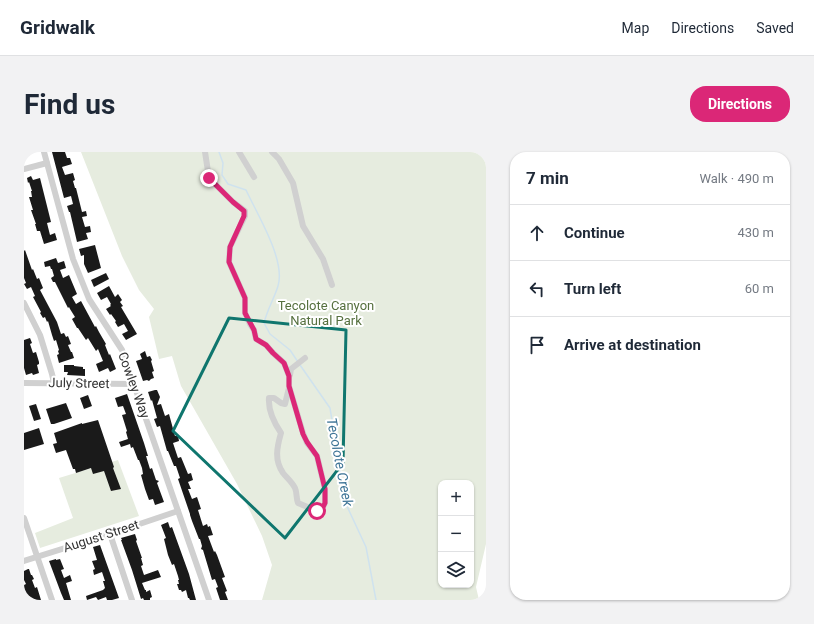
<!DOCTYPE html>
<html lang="en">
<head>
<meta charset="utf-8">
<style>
	:root { --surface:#fff; --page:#f2f2f3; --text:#1f2937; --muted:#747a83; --line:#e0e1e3; --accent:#db2777 }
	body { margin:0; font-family:Roboto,sans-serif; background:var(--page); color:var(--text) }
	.controls { position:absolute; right:12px; bottom:12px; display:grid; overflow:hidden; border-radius:8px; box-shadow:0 1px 3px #0004 }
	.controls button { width:36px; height:36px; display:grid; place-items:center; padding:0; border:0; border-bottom:1px solid var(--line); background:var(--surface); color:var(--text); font:20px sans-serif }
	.stop { position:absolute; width:12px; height:12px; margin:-9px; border:3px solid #db2777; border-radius:50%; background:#fff }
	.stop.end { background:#db2777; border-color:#fff; box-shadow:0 1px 4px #0008 }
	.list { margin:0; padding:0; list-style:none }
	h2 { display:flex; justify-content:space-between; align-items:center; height:52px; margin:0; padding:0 16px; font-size:17px }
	h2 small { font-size:13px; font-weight:400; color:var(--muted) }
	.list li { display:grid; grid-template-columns:26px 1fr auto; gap:12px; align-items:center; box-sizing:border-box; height:56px; padding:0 16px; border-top:1px solid var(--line) }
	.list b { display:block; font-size:15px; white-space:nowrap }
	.list em { font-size:13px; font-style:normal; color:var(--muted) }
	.icon { flex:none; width:22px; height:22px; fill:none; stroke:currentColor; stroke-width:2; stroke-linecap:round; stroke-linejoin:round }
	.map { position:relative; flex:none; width:462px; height:448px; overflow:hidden; border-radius:16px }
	header { display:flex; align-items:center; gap:24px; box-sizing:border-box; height:56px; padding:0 20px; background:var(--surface); border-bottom:1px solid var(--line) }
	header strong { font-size:19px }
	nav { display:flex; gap:22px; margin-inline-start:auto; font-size:14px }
	.intro { display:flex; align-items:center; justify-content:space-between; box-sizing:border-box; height:96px; padding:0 24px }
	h1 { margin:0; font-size:28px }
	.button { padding:10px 18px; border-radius:16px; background:var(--accent); color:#fff; font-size:14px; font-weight:700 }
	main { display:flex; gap:24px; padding:0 24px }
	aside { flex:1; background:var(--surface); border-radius:16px; box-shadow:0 1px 3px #0004 }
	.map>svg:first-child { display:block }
	.green { fill:#e6ecdf; fill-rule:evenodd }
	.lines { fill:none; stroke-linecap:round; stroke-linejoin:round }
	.stream { stroke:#cfe2ee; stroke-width:1.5 }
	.building { fill:#1a1a1a }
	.minor { stroke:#d0d0d0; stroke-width:6 }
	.route { stroke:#db2777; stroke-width:5 }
	.marked { fill:none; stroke:#0f766e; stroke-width:3; stroke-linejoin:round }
	.labels { text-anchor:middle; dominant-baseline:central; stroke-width:4; stroke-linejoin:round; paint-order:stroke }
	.park-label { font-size:13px; fill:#56703f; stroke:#fff }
	.street-label { font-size:13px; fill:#333; stroke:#fff }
	.water-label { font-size:14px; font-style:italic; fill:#3f7597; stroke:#fff }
</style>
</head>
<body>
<header>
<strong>Gridwalk</strong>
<nav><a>Map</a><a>Directions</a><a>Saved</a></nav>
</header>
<div class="intro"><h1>Find us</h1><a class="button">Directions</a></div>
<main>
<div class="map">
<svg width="462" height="448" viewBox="0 0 462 448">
	<rect width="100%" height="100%" fill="#fff"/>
	<!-- green -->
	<g class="green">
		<path d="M 57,0 L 462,0 L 462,392 L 452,435 L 455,448 L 238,448 L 248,413 L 238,384 L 213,332 L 157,234 L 148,204 L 135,207 L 125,165 L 130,157 L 115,138 L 98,104 ZM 417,331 L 447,331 L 447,433 L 417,433 Z"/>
		<path d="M 94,308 L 115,364 L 16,396 L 11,381 L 49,366 L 35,326 Z"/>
	</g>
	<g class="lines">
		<!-- stream -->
		<g class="stream">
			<path d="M 195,0 L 199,11 L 198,23 L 204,32 L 222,38 C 233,62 262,108 254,134 C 250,147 243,158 240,171 L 246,182 L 266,198 L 274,210"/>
			<path d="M 276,213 L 306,256 L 321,350 L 342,395 L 352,448"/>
		</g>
	</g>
	<!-- building -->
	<g class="building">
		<path d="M 28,0 L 41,0 L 43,6 L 46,6 L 48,12 L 38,15 L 41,23 L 49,21 L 51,28 L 49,29 L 51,36 L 52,36 L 58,60 L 62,59 L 63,64 L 58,65 L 61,75 L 66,74 L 67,80 L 62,81 L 64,87 L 53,90 L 46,60 L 45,60 L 43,54 L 49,52 L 47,44 L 40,46 Z"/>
		<path d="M 7,24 L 9,28 L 16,26 L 27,70 L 23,71 L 26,83 L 31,81 L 33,88 L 20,92 L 16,79 L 13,79 L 11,72 L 12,72 L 7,58 L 9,58 L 5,45 L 8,45 L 7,39 L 8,39 L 5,30 L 4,31 L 3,26 Z"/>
		<path d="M 71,93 L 77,116 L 64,121 L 60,112 L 60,103 L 57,104 L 55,97 Z"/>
		<path d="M 1,98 L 8,118 L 9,117 L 13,127 L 15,126 L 19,136 L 16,138 L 33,170 L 37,182 L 40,181 L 42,185 L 44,184 L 47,192 L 44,193 L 47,200 L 48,200 L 50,206 L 35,211 L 33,203 L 35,202 L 34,199 L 35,198 L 32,188 L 30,189 L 28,183 L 24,169 L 23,170 L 21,165 L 19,166 L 16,161 L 17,160 L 9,145 L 11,144 L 7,135 L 3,137 L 0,132 L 2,131 L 0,126 L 0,99 Z"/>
		<path d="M 32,106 L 34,111 L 40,109 L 42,116 L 36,118 L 39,126 L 45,123 L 53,142 L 48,145 L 52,152 L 57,149 L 71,175 L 72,174 L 75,180 L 82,192 L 81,193 L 85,203 L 86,202 L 92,217 L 86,220 L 84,216 L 75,220 L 72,212 L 79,209 L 74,197 L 72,199 L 64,186 L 62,188 L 54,176 L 53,176 L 48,167 L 51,165 L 46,157 L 45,155 L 44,156 L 31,130 L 29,130 L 27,126 L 30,124 L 28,117 L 27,117 L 26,114 L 21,115 L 20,110 Z"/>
		<path d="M 82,121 L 85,127 L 70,135 L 67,128 Z"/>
		<path d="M 85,134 L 91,145 L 94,142 L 98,148 L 96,150 L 99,154 L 97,155 L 113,182 L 102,188 L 98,182 L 104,179 L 100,172 L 94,175 L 91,170 L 92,169 L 87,162 L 86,163 L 82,157 L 87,154 L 86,153 L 87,152 L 83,145 L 77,148 L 73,141 Z"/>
		<path d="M 6,186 L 8,191 L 6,192 L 9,201 L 12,200 L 15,210 L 15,212 L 13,213 L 15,221 L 9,223 L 8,221 L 2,223 L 0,216 L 0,188 Z"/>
		<path d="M 121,199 L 123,205 L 126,204 L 128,208 L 127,209 L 130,219 L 128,220 L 130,226 L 127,227 L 125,229 L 123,228 L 119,229 L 112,209 L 118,207 L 116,202 Z"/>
		<path d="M 40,213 L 50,213 L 50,214 L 59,215 L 59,217 L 61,217 L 61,224 L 43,223 L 44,220 L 40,220 Z"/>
		<path d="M 131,238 L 133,238 L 136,245 L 133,253 L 137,252 L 141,264 L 145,262 L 151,284 L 154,283 L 155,289 L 149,291 L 154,306 L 157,305 L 164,322 L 167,321 L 169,328 L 164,330 L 167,337 L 164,337 L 168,347 L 173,345 L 177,357 L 174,358 L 179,374 L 183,372 L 184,375 L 186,374 L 189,383 L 184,384 L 190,400 L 191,399 L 193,403 L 201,425 L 198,426 L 203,439 L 201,440 L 204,448 L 196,448 L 192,436 L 194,435 L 191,427 L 188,428 L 179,398 L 177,397 L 178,394 L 176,387 L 175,387 L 168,369 L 166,363 L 166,362 L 154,327 L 156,326 L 152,314 L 150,314 L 144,299 L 143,299 L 136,274 L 133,275 L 130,267 L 133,266 L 128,248 L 127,249 L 124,240 Z"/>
		<path d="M 103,242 L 120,291 L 124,304 L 122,304 L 126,317 L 128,316 L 132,328 L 135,329 L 133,331 L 140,350 L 131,353 L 129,347 L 125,348 L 121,337 L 117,323 L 119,322 L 118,316 L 115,308 L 114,308 L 109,295 L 107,296 L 106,292 L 97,295 L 95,290 L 104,287 L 102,280 L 103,279 L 98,263 L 102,262 L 99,254 L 94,255 L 91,246 Z"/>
		<path d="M 64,243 L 68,254 L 60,257 L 56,246 Z"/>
		<path d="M 42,251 L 48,266 L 30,272 L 27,272 L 22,257 Z"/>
		<path d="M 12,252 L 17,267 L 10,269 L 5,254 Z"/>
		<path d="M 74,268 L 90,315 L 89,316 L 97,337 L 87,339 L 80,319 L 69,322 L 67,316 L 52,321 L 51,317 L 49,317 L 42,298 L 32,301 L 29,292 L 33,291 L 30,281 L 58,271 L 58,272 Z"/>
		<path d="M 15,276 L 20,292 L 0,298 L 0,281 Z"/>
		<path d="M 144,370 L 146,376 L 148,375 L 165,422 L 172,448 L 166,448 L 165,446 L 164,446 L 162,438 L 158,440 L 157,438 L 155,438 L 153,432 L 155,432 L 154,428 L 155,428 L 154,424 L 150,412 L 148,413 L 144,403 L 140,387 L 142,386 L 137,373 Z"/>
		<path d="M 111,382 L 113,388 L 112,389 L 118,406 L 117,406 L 119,413 L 117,414 L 120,423 L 134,418 L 137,425 L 118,431 L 121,438 L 122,438 L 122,440 L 126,438 L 128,445 L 126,446 L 126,448 L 120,448 L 119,446 L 117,447 L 108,418 L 97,388 L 98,388 L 97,386 Z"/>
		<path d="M 76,393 L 95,446 L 88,448 L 83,448 L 82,445 L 74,448 L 72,445 L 63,448 L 62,444 L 79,438 L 81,436 L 79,429 L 81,429 L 78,420 L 70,423 L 69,418 L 71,417 L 68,409 L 73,408 L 69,395 Z"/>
		<path d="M 32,407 L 32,408 L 36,407 L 40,417 L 37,418 L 40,426 L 46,423 L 48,429 L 42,431 L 47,448 L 40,448 L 37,441 L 25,409 Z"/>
		<path d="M 4,417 L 5,417 L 7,423 L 8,423 L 10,427 L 8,428 L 11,436 L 13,435 L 17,448 L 3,448 L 0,439 L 0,433 L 2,432 L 0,428 L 0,419 Z"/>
	</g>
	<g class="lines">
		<!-- minor -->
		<g class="minor">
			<path d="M 20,0 L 49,107 L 65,147 L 98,198 L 185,448"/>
			<path d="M 181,0 L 185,26 L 209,50 L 221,59 L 221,64 L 206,95 L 205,110 L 221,146 L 221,161 L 226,172 L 230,178 L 232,187 L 242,193 L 249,201 L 260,211 L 265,224 L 265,236 L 261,252 L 257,251 L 250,246 L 245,246 C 244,258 251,272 257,281 C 253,295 250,308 259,321 C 263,326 268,330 271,336 C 273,340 272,346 274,351 L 293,359 L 298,357 L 301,351 L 301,337 L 293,304 L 283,291 L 279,281 L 265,234"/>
			<path d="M 215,0 L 230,25"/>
			<path d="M 248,0 L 255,7 L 269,31 L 279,74 L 299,107 L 308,133"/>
			<path d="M 0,17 L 23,11"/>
			<path d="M 0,151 L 16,183 L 28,222 L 30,231"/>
			<path d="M 266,223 L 267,217 L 281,206"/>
			<path d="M 0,231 L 110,232"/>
			<path d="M 0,366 L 28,448"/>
			<path d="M 86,382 L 108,448"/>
			<path d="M 0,409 L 86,382 L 154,359"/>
		</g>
	</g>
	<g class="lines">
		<!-- route -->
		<path class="route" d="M 185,26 L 209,50 L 220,59 L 220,64 L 206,95 L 205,110 L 221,146 L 221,161 L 230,178 L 232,187 L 242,193 L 249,201 L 260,211 L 265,224 L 265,234 L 279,282 L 283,290 L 293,304 L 301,337 L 301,351 L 298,357 L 293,359"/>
	</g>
	<!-- marked area -->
	<path class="marked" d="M 205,166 L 322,178 L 319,311 L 261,386 L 149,279 Z"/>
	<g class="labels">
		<!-- park labels -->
		<g class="park-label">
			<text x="302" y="153">Tecolote Canyon<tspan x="302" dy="15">Natural Park</tspan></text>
		</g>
		<!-- street labels -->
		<g class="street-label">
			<text transform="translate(55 231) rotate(1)">July Street</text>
			<text transform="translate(110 233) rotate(70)">Cowley Way</text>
			<text transform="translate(77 384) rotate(-18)">August Street</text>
		</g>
		<!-- water labels -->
		<g class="water-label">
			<text transform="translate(316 310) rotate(79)">Tecolote Creek</text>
		</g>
	</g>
</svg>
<div class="controls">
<button>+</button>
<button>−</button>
<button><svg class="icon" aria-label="layers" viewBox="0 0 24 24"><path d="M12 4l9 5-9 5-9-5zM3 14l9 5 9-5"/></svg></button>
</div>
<div class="stop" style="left:293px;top:359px"></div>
<div class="stop end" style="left:185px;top:26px"></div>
</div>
<aside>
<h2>7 min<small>Walk · 490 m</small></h2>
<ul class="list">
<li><svg class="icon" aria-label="ahead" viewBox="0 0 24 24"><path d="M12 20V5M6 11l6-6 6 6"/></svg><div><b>Continue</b></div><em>430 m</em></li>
<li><svg class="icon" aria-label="left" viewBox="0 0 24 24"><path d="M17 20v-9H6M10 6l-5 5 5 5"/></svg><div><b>Turn left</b></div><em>60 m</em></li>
<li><svg class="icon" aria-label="arrive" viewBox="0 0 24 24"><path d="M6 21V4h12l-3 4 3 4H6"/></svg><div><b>Arrive at destination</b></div></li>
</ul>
</aside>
</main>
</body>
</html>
